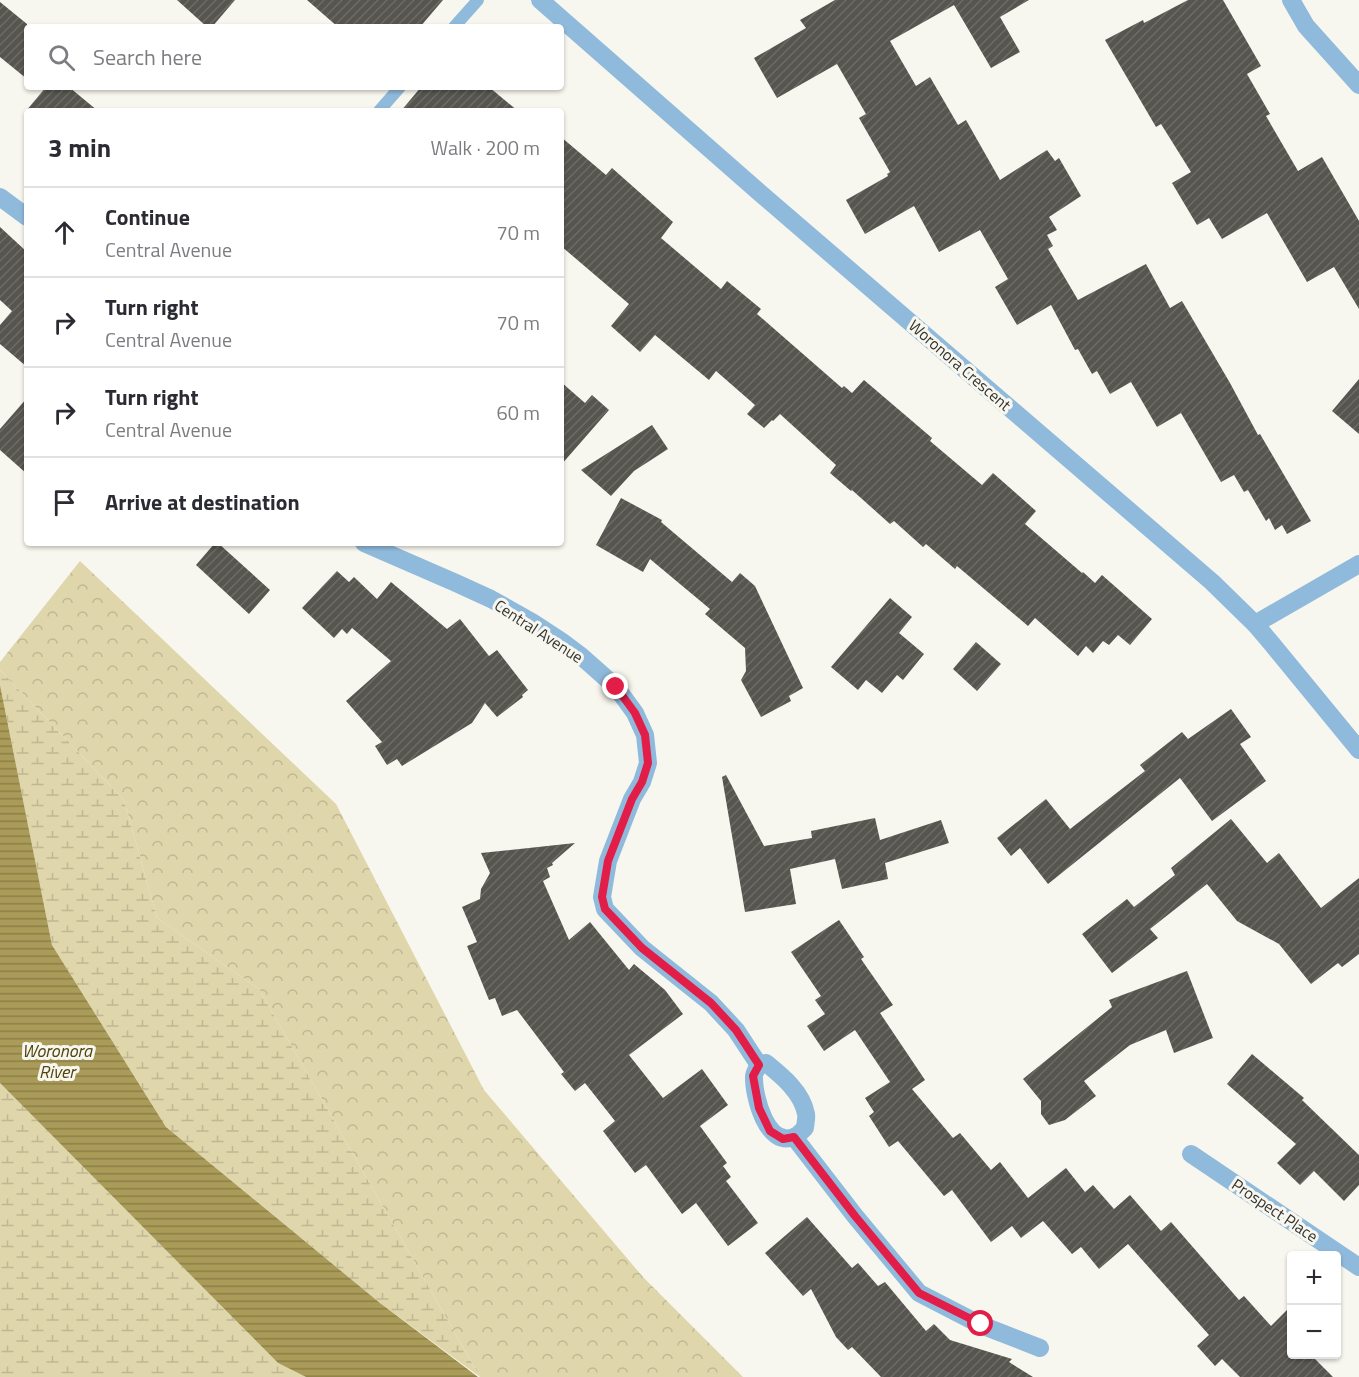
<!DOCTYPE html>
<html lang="en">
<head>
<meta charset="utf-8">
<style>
	:root { --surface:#fff; --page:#f2f2f3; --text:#2b2b33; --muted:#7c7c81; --line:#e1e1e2 }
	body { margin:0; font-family:"Titillium Web",sans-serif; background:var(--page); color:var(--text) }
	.controls { position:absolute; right:18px; bottom:18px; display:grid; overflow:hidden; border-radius:6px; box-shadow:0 2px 4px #0004 }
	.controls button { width:54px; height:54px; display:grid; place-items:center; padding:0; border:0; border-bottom:2px solid var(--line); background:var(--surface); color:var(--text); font:30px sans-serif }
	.stop { position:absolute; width:18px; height:18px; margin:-14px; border:4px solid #e11d48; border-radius:50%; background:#fff }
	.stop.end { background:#e11d48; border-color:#fff; box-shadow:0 2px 6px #0008 }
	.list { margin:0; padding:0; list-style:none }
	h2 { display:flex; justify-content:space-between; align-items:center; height:78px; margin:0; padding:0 24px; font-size:26px }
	h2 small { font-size:20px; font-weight:400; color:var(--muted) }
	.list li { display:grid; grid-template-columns:39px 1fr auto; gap:18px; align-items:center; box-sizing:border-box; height:90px; padding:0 24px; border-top:2px solid var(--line) }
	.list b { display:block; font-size:22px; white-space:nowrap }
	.list p { margin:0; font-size:20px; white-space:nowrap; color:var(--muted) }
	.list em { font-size:20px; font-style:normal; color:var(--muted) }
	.icon { flex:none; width:33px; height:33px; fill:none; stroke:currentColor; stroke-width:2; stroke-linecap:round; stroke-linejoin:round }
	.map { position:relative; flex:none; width:1359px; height:1377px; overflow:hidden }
	.search { position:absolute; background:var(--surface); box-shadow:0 2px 4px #0004; left:24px; top:24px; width:540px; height:66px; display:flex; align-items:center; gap:15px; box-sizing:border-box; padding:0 21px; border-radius:6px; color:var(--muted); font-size:22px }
	.panel { position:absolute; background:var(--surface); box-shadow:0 2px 4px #0004; left:24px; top:108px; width:540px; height:438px; border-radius:6px }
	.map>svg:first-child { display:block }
	.forest { fill:url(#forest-crowns) }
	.wetland { fill:url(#wetland-marsh) }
	.water { fill:url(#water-rules) }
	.building { fill:url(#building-hatch) }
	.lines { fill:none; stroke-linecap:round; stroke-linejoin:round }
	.service { stroke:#90badc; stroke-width:12 }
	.minor { stroke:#90badc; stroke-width:18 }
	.tertiary { stroke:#90badc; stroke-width:18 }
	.route { stroke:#e11d48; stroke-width:8 }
	.labels { text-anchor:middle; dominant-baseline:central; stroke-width:6; stroke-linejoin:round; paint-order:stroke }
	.street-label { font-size:16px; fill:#33322f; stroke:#f8f7ef }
	.water-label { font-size:18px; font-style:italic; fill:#514510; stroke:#f8f7ef }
</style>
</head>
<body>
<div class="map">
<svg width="1359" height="1377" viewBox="0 0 1359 1377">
	<defs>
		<pattern id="forest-crowns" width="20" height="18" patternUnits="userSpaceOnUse" patternTransform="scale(1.5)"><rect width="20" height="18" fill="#e0d6ab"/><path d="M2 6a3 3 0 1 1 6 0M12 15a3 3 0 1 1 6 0" fill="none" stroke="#c1b893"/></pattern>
		<pattern id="wetland-marsh" width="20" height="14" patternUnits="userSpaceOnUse" patternTransform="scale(1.5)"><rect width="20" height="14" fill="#e0d6ab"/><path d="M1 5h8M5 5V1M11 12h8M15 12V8" fill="none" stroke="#c1b893"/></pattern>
		<pattern id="water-rules" width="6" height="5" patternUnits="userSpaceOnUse" patternTransform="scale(1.5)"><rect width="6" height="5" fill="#aa9b58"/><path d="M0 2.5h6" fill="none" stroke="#8b7f49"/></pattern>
		<pattern id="building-hatch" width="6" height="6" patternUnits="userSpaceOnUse" patternTransform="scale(1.5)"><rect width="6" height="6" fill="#56554f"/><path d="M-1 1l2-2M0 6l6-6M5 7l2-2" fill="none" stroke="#6c6b66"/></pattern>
	</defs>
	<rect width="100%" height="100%" fill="#f8f7ef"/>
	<!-- forest -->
	<path class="forest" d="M 80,561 L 336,804 L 484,1090 L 643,1277 L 743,1377 L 480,1377 L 259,989 L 157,918 L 124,800 L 0,670 L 0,662 Z"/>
	<!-- wetland -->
	<g class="wetland">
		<path d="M 0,670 L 124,800 L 157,918 L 259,989 L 480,1377 L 380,1303 L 166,1127 L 52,945 L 0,685 Z"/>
		<path d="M 0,1083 L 278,1363 L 306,1377 L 0,1377 Z"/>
	</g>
	<!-- water -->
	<path class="water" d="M 0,685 L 52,945 L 166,1127 L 380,1303 L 478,1377 L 306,1377 L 278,1363 L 0,1083 Z"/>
	<!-- building -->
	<g class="building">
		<path d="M 177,0 L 235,0 L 212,27 L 207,27 Z"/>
		<path d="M 307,0 L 443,0 L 420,27 L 338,27 Z"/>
		<path d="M 835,0 L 1029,0 L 1000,17 L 1020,52 L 991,68 L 954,5 L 890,41 L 916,86 L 930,77 L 958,125 L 966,120 L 1000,180 L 1047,150 L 1055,161 L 1059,158 L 1081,196 L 1049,217 L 1057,230 L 1047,235 L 1053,246 L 1048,249 L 1078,300 L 1146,264 L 1170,308 L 1182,301 L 1230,383 L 1258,435 L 1260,434 L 1311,521 L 1287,534 L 1282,525 L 1275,530 L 1269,518 L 1266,521 L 1248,490 L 1244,492 L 1234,475 L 1221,482 L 1181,413 L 1157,427 L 1131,382 L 1110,394 L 1097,371 L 1092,374 L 1078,349 L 1075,350 L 1051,305 L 1017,325 L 995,287 L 1008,279 L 980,230 L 939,252 L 914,206 L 865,234 L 846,200 L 888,176 L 887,174 L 890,172 L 859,118 L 866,114 L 837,64 L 777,98 L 754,58 L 806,28 L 800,20 Z"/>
		<path d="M 1188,0 L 1223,0 L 1261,66 L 1247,74 L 1270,114 L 1266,116 L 1298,171 L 1322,157 L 1359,221 L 1359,309 L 1334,267 L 1307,282 L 1267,213 L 1222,239 L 1209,218 L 1197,225 L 1172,183 L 1191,172 L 1161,124 L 1156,127 L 1105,40 L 1143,20 L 1144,23 Z"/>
		<path d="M 0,2 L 27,24 L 27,79 L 0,57 Z"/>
		<path d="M 46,87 L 69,87 L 98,111 L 26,111 Z"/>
		<path d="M 421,87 L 489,87 L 518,111 L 401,111 Z"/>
		<path d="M 561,137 L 606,175 L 612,168 L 673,222 L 661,238 L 721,289 L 727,281 L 761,309 L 757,314 L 842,388 L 844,386 L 852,393 L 864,380 L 932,438 L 930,441 L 982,485 L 993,473 L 1036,511 L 1025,524 L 1082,573 L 1083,572 L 1095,583 L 1102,575 L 1152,619 L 1130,645 L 1118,635 L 1109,645 L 1103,641 L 1093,653 L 1086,646 L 1078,656 L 1035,618 L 1028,626 L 957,566 L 955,569 L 926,544 L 923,547 L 894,521 L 890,524 L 852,490 L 851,491 L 830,473 L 836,465 L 780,414 L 773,421 L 772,420 L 764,428 L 747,414 L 755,405 L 716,371 L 709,380 L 655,335 L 640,352 L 611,326 L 629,304 L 561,246 Z"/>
		<path d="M 0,227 L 27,252 L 27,367 L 0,344 L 0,325 L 12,311 L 0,300 Z"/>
		<path d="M 1359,379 L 1359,434 L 1332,411 Z"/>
		<path d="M 561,382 L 585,403 L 592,395 L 609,410 L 561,465 Z"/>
		<path d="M 27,398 L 27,474 L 0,450 L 0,429 Z"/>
		<path d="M 652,425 L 668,449 L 634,471 L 611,496 L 581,470 Z"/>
		<path d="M 621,498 L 662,520 L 661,522 L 732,582 L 740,573 L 755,586 L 803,688 L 789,696 L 791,701 L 761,717 L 741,680 L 746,671 L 745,648 L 705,614 L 710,609 L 650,559 L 643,572 L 596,545 Z"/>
		<path d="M 215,543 L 218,543 L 270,590 L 249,614 L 196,565 Z"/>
		<path d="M 337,571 L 349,582 L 354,577 L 377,599 L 391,582 L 447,629 L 460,619 L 489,656 L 497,650 L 528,690 L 522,695 L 523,697 L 497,717 L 485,703 L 472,723 L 402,766 L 397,759 L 387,765 L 375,746 L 382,742 L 346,701 L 391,661 L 352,628 L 347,634 L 342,629 L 334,638 L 302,608 Z"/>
		<path d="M 890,598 L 912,617 L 899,633 L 924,654 L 903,680 L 897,675 L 882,693 L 866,680 L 858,690 L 831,667 Z"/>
		<path d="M 976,642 L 1001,664 L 977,691 L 953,669 Z"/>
		<path d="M 1231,709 L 1251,737 L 1240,744 L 1266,781 L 1212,821 L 1180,778 L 1048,884 L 1020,848 L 1011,856 L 997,838 L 1046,799 L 1070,829 L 1145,771 L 1140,765 L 1182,732 L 1188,739 Z"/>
		<path d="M 726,775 L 764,846 L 812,838 L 811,831 L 875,818 L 880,840 L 941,820 L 949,843 L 885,863 L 888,879 L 842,889 L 835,859 L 790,869 L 796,904 L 745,912 L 722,777 Z"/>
		<path d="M 1231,819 L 1267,863 L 1279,853 L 1321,908 L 1359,878 L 1359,954 L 1342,967 L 1338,963 L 1311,984 L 1279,944 L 1237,921 L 1207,884 L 1150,929 L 1158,938 L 1112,973 L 1082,934 L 1127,899 L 1134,907 L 1175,875 L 1171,868 Z"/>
		<path d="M 575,843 L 552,863 L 553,865 L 547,868 L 550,877 L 543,881 L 569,940 L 590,922 L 629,970 L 634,964 L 665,990 L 683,1014 L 629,1055 L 663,1098 L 702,1069 L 728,1105 L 700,1126 L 727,1163 L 723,1166 L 731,1177 L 726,1181 L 758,1223 L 728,1246 L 696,1203 L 682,1214 L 646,1165 L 635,1173 L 603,1131 L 615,1121 L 585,1083 L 575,1091 L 561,1074 L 564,1072 L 517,1010 L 502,1016 L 495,998 L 489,1000 L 467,946 L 477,942 L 462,907 L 480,899 L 481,889 L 490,873 L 481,853 Z"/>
		<path d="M 839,920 L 864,957 L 861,959 L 893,1005 L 880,1013 L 925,1080 L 912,1089 L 953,1138 L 960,1133 L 991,1170 L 1000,1162 L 1028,1198 L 1066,1168 L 1085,1192 L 1093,1185 L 1114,1209 L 1130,1195 L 1161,1231 L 1171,1222 L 1239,1300 L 1244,1296 L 1271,1326 L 1292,1305 L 1292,1354 L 1310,1354 L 1333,1377 L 1240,1377 L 1222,1359 L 1215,1366 L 1197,1346 L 1209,1335 L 1128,1244 L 1099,1269 L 1081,1247 L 1072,1254 L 1043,1221 L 1021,1238 L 1012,1226 L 991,1242 L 952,1190 L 944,1196 L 898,1141 L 889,1147 L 869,1116 L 874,1112 L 865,1098 L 890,1082 L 855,1030 L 824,1051 L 807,1026 L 825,1014 L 815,1000 L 821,996 L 791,952 Z"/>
		<path d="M 1187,971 L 1213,1038 L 1174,1053 L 1166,1030 L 1130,1045 L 1084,1081 L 1096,1096 L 1065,1120 L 1049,1125 L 1041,1114 L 1041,1101 L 1023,1079 L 1112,1007 L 1109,1000 Z"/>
		<path d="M 1252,1054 L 1304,1098 L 1302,1100 L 1359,1155 L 1359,1185 L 1344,1201 L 1314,1171 L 1300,1185 L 1277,1163 L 1296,1144 L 1227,1084 Z"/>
		<path d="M 807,1217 L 852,1268 L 858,1263 L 878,1286 L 885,1282 L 926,1331 L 934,1324 L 950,1340 L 1012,1359 L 1009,1362 L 1033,1377 L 881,1377 L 852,1347 L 848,1350 L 836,1337 L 811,1289 L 803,1296 L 765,1253 Z"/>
	</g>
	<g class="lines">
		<!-- service -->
		<g class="service">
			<path d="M 454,27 L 478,0"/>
			<path d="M 379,111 L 400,87"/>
		</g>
		<!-- minor -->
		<g class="minor">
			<path d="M 540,0 L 760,193 L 1212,582 L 1255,624 L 1272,644 L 1359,750"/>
			<path d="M 1291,0 L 1306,26 L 1359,85"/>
			<path d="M 0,197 L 27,217"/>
			<path d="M 364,543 L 456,583 L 491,599 L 532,622 L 561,641 L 581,656 L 616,687 L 635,713 L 645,735 L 648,763 L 642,782 L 632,799 L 608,861 L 602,897 L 605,909 L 642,948 L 711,1003 L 736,1030 L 759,1065"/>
			<path d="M 766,1063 C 782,1076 802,1092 806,1114 C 807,1118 805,1124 805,1128 C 802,1131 797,1136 794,1137 C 767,1148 754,1097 754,1078 C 753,1074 757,1069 759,1065 Z"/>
			<path d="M 794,1137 L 855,1216 L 919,1293 L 981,1325 L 1040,1348"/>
			<path d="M 1191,1154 L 1359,1267"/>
		</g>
		<!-- tertiary -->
		<path class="tertiary" d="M 1255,624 L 1359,564"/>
	</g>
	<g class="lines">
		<!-- route -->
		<path class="route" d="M 616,687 L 635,713 L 645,735 L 648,763 L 642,782 L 632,799 L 608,861 L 602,897 L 605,909 L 642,948 L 711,1003 L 736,1030 L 759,1065 L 753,1076 L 759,1108 L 770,1131 L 783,1139 L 794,1137 L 855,1216 L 919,1293 L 981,1324"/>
	</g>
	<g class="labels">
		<!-- street labels -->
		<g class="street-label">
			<text transform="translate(960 365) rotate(41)">Woronora Crescent</text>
			<text transform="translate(539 631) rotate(33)">Central Avenue</text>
			<text transform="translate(1275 1210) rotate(34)">Prospect Place</text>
		</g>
		<!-- water labels -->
		<g class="water-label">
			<text x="57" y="1050">Woronora<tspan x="57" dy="21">River</tspan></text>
		</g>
	</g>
</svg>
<div class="controls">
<button>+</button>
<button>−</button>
</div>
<div class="stop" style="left:981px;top:1324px"></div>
<div class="stop end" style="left:616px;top:687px"></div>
<div class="search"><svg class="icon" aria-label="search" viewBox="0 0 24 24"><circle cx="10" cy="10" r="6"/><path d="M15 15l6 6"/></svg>Search here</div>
<section class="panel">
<h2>3 min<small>Walk · 200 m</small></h2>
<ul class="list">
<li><svg class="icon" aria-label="ahead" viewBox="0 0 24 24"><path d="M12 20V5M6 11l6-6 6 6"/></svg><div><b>Continue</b><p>Central Avenue</p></div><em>70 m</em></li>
<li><svg class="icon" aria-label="right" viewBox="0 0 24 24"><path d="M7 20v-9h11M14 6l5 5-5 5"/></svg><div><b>Turn right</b><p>Central Avenue</p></div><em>70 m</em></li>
<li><svg class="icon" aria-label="right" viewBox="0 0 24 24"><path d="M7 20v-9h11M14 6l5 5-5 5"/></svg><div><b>Turn right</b><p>Central Avenue</p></div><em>60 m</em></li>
<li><svg class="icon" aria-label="arrive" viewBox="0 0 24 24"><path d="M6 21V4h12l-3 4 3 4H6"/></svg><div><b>Arrive at destination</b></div></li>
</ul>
</section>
</div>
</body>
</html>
